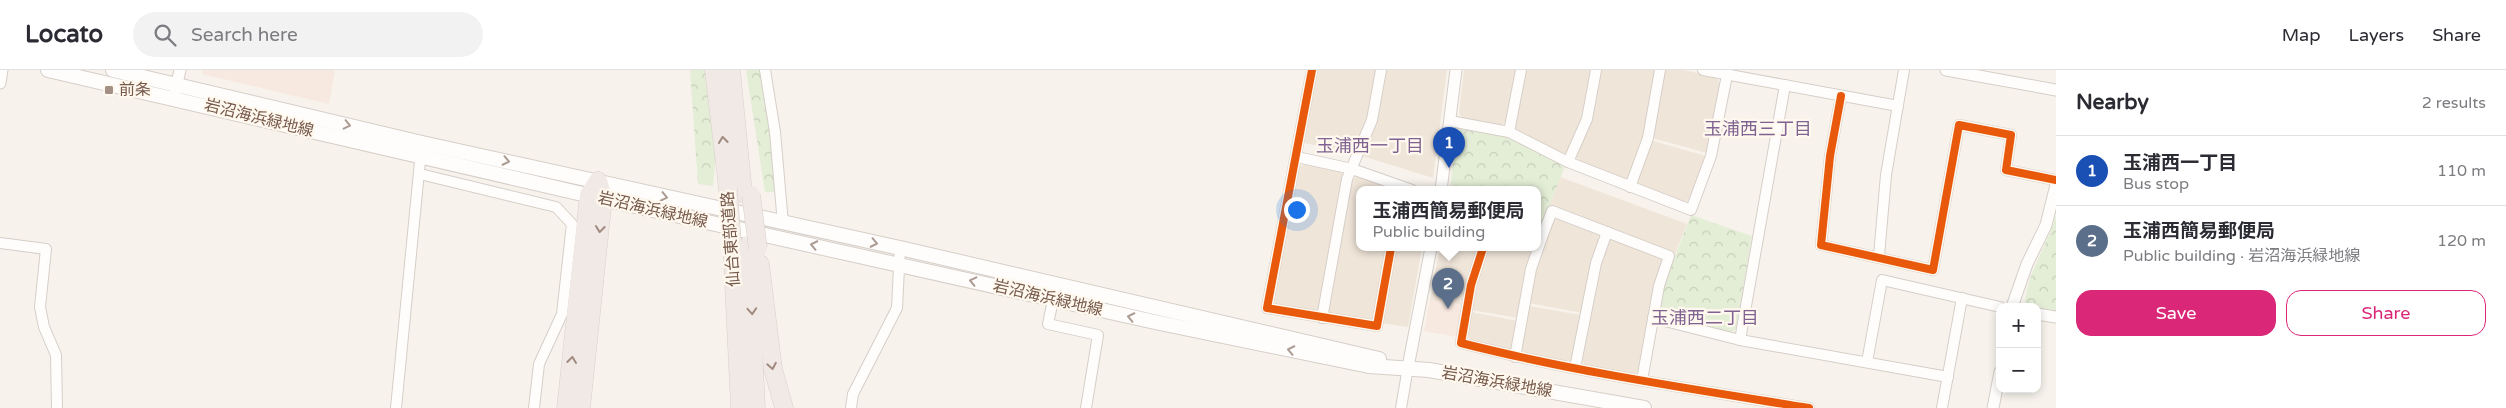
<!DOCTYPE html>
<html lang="en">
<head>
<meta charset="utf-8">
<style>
	:root { --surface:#fff; --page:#f2f2f3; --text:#2b2b33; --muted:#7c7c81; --line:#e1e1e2; --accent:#db2777 }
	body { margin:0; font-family:"Varela Round","Noto Sans JP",sans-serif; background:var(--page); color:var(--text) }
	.controls { position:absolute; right:15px; bottom:15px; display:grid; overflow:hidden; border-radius:10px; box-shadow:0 2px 8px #0003 }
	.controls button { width:45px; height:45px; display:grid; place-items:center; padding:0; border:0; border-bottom:1px solid var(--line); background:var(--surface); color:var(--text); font:25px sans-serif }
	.you { position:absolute; left:1296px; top:139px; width:18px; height:18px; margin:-12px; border:4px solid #fff; border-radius:50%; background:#1a73e8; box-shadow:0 0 0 8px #1a73e833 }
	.badge { display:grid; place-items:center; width:32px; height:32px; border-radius:50%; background:var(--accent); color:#fff; font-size:16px; font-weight:700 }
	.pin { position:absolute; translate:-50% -41px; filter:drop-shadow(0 1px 2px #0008) }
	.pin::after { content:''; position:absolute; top:26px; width:18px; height:15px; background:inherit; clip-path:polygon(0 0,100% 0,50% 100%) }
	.popup { position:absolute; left:1356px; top:116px; width:185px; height:65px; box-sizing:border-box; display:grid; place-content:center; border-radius:10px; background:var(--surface); filter:drop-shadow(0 1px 4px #0005); font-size:16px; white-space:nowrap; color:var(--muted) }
	.popup b { font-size:19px; color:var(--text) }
	.popup::after { content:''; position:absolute; left:50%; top:100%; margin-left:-10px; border:10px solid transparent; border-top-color:var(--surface) }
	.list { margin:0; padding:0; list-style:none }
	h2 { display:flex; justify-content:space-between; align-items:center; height:65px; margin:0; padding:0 20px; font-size:21px }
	h2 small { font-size:16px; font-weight:400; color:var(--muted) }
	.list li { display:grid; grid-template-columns:32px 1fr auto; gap:15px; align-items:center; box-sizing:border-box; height:70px; padding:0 20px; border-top:1px solid var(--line) }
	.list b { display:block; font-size:19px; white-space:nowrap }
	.list p { margin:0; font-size:16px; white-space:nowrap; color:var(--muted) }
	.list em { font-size:16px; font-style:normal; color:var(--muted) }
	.actions { display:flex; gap:10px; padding:15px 20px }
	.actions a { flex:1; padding:11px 0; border:1px solid var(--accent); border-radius:15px; text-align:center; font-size:18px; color:var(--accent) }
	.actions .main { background:var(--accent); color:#fff }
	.icon { flex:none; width:28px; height:28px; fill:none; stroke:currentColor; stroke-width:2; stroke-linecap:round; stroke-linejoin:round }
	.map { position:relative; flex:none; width:2056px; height:338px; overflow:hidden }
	header { display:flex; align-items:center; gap:30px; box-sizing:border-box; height:70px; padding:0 25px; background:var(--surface); border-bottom:1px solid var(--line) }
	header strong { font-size:24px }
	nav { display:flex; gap:28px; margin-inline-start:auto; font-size:18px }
	.search { width:350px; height:45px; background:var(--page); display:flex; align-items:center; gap:12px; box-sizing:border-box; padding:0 18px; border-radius:28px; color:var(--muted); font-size:19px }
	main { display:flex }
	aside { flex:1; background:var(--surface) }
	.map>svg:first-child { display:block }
	.residential { fill:#f0e5d9 }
	.commercial { fill:#f7e8e0 }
	.forest { fill:url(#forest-crowns) }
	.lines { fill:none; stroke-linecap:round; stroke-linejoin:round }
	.minor-casing { stroke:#d6cec8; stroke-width:12 }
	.tertiary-casing { stroke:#d6cec8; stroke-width:13 }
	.secondary-casing { stroke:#d7cec8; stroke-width:16 }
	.motorway-casing { stroke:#d8d0ca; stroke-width:19 }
	.minor { stroke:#fefdfc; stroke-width:10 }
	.tertiary { stroke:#fefdfc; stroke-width:11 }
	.secondary { stroke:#fefdfc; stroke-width:14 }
	.motorway { stroke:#f1e9e5; stroke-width:18 }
	.motorway-bridge-casing { stroke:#d8d0ca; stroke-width:19; stroke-linecap:butt }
	.motorway-bridge { stroke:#f1e9e5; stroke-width:18 }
	.cycleway-casing { stroke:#fff8ee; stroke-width:11 }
	.cycleway { stroke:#e8590c; stroke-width:8 }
	.oneway { stroke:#ac9b92 }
	.oneway2 { stroke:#a18b81 }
	.poi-dot { fill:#a38f83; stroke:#fff8ee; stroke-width:2 }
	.labels { text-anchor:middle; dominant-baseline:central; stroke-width:4.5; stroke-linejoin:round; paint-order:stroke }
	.poi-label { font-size:16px; fill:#76594b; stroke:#fff8ee; text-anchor:start }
	.street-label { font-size:16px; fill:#76594b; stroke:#fff8ee }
	.neighbourhood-label { font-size:18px; fill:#816392; stroke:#fff8ee }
</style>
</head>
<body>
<header>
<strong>Locato</strong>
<div class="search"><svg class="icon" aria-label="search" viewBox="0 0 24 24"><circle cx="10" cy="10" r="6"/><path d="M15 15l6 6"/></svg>Search here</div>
<nav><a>Map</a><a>Layers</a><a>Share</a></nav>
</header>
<main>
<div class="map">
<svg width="2056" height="338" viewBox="0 0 2056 338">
	<defs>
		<pattern id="forest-crowns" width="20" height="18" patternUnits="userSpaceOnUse" patternTransform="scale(1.25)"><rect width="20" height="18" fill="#e4eed7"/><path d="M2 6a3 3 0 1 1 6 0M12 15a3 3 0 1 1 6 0" fill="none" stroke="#c7ceba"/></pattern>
	</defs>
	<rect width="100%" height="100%" fill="#f7f3ec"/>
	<!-- residential -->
	<g class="residential">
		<path d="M 1316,0 L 1378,0 L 1368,49 L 1354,82 L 1303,73 Z"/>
		<path d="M 1385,0 L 1447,0 L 1433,108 L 1362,86 L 1376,50 Z"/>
		<path d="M 1464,0 L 1517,0 L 1508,51 L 1501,55 L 1463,49 L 1459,43 Z"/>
		<path d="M 1524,0 L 1592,0 L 1582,49 L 1568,82 L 1560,84 L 1517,62 L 1515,54 Z"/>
		<path d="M 1601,0 L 1655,0 L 1644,67 L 1629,107 L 1622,109 L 1579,94 L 1576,85 Z"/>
		<path d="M 1667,0 L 1684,0 L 1716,7 L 1720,14 L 1707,83 L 1652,68 L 1663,2 Z"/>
		<path d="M 1650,70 L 1706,86 L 1690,130 L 1683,133 L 1639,116 L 1636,109 Z"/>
		<path d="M 1304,94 L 1340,100 L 1344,106 L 1320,238 L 1313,242 L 1277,236 L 1273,229 L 1298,98 Z"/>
		<path d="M 1358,106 L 1392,118 L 1394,120 L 1359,120 L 1359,178 L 1387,178 L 1375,246 L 1369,251 L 1333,246 L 1328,239 L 1351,110 Z"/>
		<path d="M 1560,107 L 1687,154 L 1675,184 L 1550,135 Z"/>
		<path d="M 1560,148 L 1597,161 L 1600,169 L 1582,243 L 1529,233 L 1534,205 L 1552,151 Z"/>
		<path d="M 1614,168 L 1660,186 L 1663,192 L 1639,300 L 1633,304 L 1585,296 L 1582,290 L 1597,204 L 1608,171 Z"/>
		<path d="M 1396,178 L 1422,178 L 1408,257 L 1381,253 Z"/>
		<path d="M 1440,178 L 1479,178 L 1463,235 L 1430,230 Z"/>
		<path d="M 1486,178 L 1534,178 L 1518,248 L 1471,240 L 1476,210 Z"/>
		<path d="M 1529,236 L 1581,245 L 1574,289 L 1567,293 L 1526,284 L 1521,278 Z"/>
		<path d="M 1471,242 L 1518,251 L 1513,276 L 1508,280 L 1472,272 L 1467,265 Z"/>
	</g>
	<!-- commercial -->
	<g class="commercial">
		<path d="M 203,0 L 335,0 L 329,34 L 202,4 Z"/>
		<path d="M 1430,230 L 1463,235 L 1457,267 L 1424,261 Z"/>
	</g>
	<!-- forest -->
	<g class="forest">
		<path d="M 690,0 L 708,0 L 717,77 L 713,116 L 698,114 Z"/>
		<path d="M 746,0 L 761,0 L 771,60 L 776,122 L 765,122 Z"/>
		<path d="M 1464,57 L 1504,64 L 1565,96 L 1541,158 L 1537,160 L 1537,120 L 1450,120 L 1457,62 Z"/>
		<path d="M 1691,145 L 1752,166 L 1736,259 L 1729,263 L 1663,245 L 1659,239 L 1666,209 Z"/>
		<path d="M 2056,145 L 2056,242 L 2025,236 C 2025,205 2048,175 2056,145 Z"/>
	</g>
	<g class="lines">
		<defs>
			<g id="minor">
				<path d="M 765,0 L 775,62 L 783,154"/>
				<path d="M 1312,0 L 1267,238 L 1377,256 L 1391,178"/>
				<path d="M 1703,0 L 1898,36"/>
				<path d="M 1841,26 L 1830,86 L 1821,175 L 1933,200 L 1959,55 L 2011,65 L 2006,100 L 2056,110"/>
				<path d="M 1450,51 L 1509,62 L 1568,92 L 1691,140 L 1711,86 L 1727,5"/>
				<path d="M 1509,62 L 1521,0"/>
				<path d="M 1297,87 L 1352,99 L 1412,120"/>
				<path d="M 1568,92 L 1587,49 L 1596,0"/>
				<path d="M 420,104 L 556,137 L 572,154 L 562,244 L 539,294 L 534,338"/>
				<path d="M 1630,117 L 1648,68 L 1660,0"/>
				<path d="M 1537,165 L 1542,167 L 1552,141 L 1669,186 L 1659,216 L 1642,310"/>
				<path d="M 0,173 L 46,179 L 40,237 L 44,257 L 56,285 L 57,338"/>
				<path d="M 1483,178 L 1471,215 L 1461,273 C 1575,302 1692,319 1809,338"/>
				<path d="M 1879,186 L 1886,105 L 1904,0"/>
				<path d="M 1053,230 L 1048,254 L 1098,265 L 1086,338"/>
				<path d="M 1322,248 L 1347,109 L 1372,50 L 1381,0"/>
				<path d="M 1653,248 L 1740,270 L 1948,307"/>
				<path d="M 1740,270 L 1785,15"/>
				<path d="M 1515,287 L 1531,199 L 1542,167"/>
				<path d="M 1867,292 L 1882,210 L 2000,237"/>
				<path d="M 1575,298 L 1596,193 L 1607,162"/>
				<path d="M 396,338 L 421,81"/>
				<path d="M 851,338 L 853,324 L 897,238 L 900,178"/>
				<path d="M 1401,338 L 1408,297"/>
				<path d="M 1942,338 L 1962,228"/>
			</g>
			<g id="tertiary">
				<path d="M 1946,0 L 2056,20"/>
				<path d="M 0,13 L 2,0"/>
				<path d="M 174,28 L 180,0"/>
				<path d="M 1441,120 L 1456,0"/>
				<path d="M 2012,237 L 2027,194 L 2046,155 L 2056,115"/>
				<path d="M 2037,244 L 2056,247"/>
				<path d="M 1408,297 L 1431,178"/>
				<path d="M 1993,338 L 2000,302"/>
			</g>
			<g id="secondary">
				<path d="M 48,0 L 617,132 L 1155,252 L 1369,296 L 1429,300 L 1644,338"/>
				<path d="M 113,0 L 422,73 L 900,178 L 1379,289"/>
			</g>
			<g id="motorway">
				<path d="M 714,0 L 728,119"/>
				<path d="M 731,0 L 743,123"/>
				<path d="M 732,172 L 740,338"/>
				<path d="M 748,175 L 756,338"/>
				<path d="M 760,194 L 773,299 L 784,338"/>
				<path d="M 566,338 L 589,125 L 598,111"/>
				<path d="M 581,338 L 603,128 L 598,111"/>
			</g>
		</defs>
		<!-- minor casing -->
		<use href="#minor" class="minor-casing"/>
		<!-- tertiary casing -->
		<use href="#tertiary" class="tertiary-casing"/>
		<!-- secondary casing -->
		<use href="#secondary" class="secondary-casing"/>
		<!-- motorway casing -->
		<use href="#motorway" class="motorway-casing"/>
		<!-- minor -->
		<use href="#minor" class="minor"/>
		<!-- tertiary -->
		<use href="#tertiary" class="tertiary"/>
		<!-- secondary -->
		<use href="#secondary" class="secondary"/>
		<!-- motorway -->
		<use href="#motorway" class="motorway"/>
		<defs>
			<g id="motorway-bridge">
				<path d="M 728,119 L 732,172"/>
				<path d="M 751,125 L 758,178"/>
			</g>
		</defs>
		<!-- motorway-bridge casing -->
		<use href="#motorway-bridge" class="motorway-bridge-casing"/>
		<!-- motorway-bridge -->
		<use href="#motorway-bridge" class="motorway-bridge"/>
		<defs>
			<g id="cycleway">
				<path d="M 1312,0 L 1267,238 L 1377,256 L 1391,178"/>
				<path d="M 1841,26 L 1830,86 L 1821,175 L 1933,200 L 1959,55 L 2011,65 L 2006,100 L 2056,110"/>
				<path d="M 1483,178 L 1471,215 L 1461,273 C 1575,302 1692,319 1809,338"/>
			</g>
		</defs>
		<!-- cycleway casing -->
		<use href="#cycleway" class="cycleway-casing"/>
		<!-- cycleway -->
		<use href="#cycleway" class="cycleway"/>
	</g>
	<!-- one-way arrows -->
	<defs><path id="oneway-chevron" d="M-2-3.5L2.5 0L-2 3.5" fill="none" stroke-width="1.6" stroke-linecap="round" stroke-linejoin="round" transform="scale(1.25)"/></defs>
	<g class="oneway">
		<use href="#oneway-chevron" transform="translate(347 55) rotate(13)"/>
		<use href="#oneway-chevron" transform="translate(506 91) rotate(12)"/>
		<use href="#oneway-chevron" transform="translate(664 127) rotate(13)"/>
		<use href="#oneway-chevron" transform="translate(874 173) rotate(12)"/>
		<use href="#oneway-chevron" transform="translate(814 175) rotate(-168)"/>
		<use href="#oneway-chevron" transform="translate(973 211) rotate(-167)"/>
		<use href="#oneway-chevron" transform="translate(1131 247) rotate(-168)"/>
		<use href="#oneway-chevron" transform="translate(1291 280) rotate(-168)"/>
	</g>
	<g class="oneway2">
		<use href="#oneway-chevron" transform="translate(723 70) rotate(-96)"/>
		<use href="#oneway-chevron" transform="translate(600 159) rotate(96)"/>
		<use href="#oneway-chevron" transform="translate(752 241) rotate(86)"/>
		<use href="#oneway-chevron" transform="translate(572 290) rotate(-83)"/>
		<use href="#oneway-chevron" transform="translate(772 296) rotate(80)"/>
	</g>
	<!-- markers -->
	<rect class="poi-dot" x="104" y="15" width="10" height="10" rx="2.5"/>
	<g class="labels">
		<!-- poi labels -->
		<g class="poi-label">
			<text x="119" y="20">前条</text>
		</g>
		<!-- street labels -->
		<g class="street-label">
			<text transform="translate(259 48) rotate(14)">岩沼海浜緑地線</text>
			<text transform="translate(653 140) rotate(13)">岩沼海浜緑地線</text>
			<text transform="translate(731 169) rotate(-94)">仙台東部道路</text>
			<text transform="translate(1048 228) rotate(13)">岩沼海浜緑地線</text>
			<text transform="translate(1497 312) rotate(10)">岩沼海浜緑地線</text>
		</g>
		<!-- neighbourhood labels -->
		<g class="neighbourhood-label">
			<text x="1758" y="59">玉浦西三丁目</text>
			<text x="1370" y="76">玉浦西一丁目</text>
			<text x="1705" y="248">玉浦西二丁目</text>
		</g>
	</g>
</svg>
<div class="controls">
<button>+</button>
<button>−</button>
</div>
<div class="you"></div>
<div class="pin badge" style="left:1449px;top:98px;background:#1a4fb4">1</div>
<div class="pin badge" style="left:1448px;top:239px;background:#5c6f8a">2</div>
<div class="popup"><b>玉浦西簡易郵便局</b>Public building</div>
</div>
<aside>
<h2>Nearby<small>2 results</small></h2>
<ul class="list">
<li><span class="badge" style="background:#1a4fb4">1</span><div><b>玉浦西一丁目</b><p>Bus stop</p></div><em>110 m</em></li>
<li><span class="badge" style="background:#5c6f8a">2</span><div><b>玉浦西簡易郵便局</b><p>Public building · 岩沼海浜緑地線</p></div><em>120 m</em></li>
</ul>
<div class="actions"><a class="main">Save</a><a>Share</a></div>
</aside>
</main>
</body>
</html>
